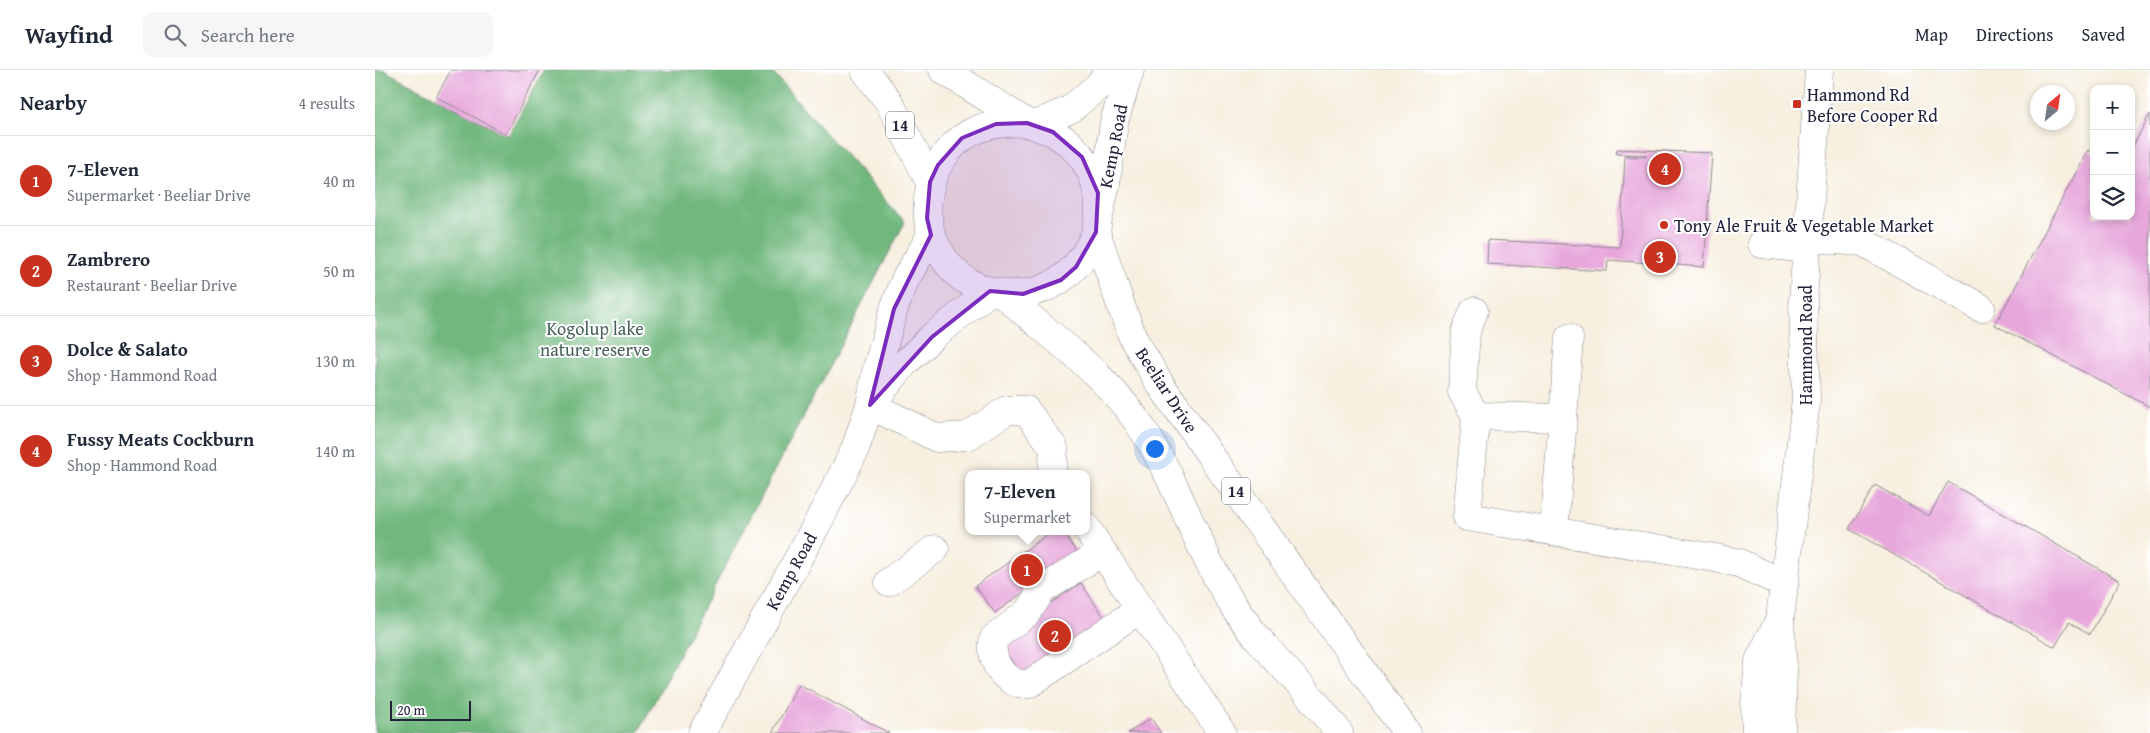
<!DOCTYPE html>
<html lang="en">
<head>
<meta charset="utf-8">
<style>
	:root { --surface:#fff; --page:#f6f6f7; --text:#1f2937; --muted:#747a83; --line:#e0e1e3; --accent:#c8321e }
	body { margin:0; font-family:"Gentium Book Plus",serif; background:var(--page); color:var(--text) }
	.controls { position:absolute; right:15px; top:15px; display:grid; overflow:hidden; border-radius:10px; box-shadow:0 2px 8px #0003 }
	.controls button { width:45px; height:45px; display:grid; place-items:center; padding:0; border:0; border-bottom:1px solid var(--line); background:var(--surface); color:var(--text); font:25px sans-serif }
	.compass { position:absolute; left:1655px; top:15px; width:45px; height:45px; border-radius:50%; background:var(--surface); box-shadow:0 2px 8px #0003; rotate:29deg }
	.scale { position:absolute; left:15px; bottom:12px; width:81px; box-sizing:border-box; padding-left:5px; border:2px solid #22223b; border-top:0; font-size:14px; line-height:18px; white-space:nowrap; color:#22223b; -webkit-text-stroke:4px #fff; paint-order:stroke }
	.you { position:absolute; left:779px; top:378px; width:18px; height:18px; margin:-12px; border:4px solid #fff; border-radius:50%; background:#1a73e8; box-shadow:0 0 0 8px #1a73e833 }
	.badge { display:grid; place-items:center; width:32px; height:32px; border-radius:50%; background:var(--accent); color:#fff; font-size:16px; font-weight:700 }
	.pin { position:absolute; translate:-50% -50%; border:2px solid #fff; box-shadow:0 1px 5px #0006 }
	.popup { position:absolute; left:590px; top:400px; width:125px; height:65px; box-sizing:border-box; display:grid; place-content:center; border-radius:10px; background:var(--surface); filter:drop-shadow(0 1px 4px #0005); font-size:16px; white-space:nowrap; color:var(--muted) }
	.popup b { font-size:19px; color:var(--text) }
	.popup::after { content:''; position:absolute; left:50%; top:100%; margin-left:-10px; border:10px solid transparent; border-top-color:var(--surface) }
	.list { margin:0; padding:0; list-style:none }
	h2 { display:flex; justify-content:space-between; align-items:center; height:65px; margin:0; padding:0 20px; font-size:21px }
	h2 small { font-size:16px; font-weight:400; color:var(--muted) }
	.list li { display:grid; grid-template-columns:32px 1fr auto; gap:15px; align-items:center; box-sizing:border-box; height:90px; padding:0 20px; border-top:1px solid var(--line) }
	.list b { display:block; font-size:19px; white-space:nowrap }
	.list p { margin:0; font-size:16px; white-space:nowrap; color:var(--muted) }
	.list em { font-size:16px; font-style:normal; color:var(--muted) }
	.icon { flex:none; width:28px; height:28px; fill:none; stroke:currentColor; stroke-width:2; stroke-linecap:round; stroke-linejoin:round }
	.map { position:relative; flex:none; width:1775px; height:663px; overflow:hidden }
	header { display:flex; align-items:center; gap:30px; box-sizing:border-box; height:70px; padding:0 25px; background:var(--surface); border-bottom:1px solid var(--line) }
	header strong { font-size:24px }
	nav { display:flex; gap:28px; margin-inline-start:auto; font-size:18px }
	.search { width:350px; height:45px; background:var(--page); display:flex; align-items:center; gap:12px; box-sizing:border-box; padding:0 18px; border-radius:10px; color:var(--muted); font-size:19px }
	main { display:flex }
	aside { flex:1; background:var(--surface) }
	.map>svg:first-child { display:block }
	.forest { fill:#71b87e; stroke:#4a6d5c }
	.building { fill:#e7a7db }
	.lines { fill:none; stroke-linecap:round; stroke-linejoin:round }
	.minor-casing { stroke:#8c888d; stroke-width:29 }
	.major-casing { stroke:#8c888d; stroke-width:29 }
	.highway-casing { stroke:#8c888d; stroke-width:29 }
	.minor { stroke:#fff; stroke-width:28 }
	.major { stroke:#fff; stroke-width:28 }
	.highway { stroke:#fff; stroke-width:28 }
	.marked { fill:#7b2cbf; fill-opacity:0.2; stroke:#7b2cbf; stroke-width:4; stroke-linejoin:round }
	.poi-dot { fill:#c8321e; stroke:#fff; stroke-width:2 }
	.labels { text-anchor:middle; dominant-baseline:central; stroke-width:4; stroke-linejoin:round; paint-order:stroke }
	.shield { fill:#fff; stroke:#646476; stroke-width:1 }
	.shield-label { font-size:16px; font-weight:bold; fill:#22223b }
	.poi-label { font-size:18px; fill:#22223b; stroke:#fff; text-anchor:start }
	.street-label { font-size:18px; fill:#22223b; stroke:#fff }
	.park-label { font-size:18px; fill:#47625a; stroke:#fff }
</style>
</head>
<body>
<header>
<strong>Wayfind</strong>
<div class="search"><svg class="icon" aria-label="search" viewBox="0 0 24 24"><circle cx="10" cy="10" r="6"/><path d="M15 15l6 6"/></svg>Search here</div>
<nav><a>Map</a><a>Directions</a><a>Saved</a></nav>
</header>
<main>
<aside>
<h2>Nearby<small>4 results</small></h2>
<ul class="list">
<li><span class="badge">1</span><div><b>7-Eleven</b><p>Supermarket · Beeliar Drive</p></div><em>40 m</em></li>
<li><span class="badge">2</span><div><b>Zambrero</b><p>Restaurant · Beeliar Drive</p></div><em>50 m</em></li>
<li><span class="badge">3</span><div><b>Dolce &amp; Salato</b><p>Shop · Hammond Road</p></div><em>130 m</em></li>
<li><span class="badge">4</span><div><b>Fussy Meats Cockburn</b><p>Shop · Hammond Road</p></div><em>140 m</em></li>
</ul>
</aside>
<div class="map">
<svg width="1775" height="663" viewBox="0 0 1775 663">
	<rect width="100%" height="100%" fill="#fff"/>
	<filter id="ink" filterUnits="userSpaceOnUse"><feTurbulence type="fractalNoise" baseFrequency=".02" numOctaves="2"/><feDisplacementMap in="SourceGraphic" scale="10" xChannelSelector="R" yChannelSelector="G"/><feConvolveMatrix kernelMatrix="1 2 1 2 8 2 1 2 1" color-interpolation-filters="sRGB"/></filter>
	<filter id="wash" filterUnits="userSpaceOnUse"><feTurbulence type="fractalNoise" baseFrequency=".0096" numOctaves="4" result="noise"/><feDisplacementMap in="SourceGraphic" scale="20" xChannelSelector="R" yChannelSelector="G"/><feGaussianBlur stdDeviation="1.12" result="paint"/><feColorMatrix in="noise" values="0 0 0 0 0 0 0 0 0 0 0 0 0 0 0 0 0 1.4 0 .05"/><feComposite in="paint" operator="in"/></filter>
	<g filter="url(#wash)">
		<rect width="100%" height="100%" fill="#f7efdf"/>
		<!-- forest -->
		<path class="forest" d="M 0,0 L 9,0 L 133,66 L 169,0 L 395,0 L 530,152 L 263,663 L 0,663 Z"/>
		<g id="blocks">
			<!-- building -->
			<g class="building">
				<path d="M 76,0 L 165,0 L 131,64 L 61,27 Z"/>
				<path d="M 1775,44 L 1775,337 L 1620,255 L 1713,80 L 1719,83 L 1719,146 L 1756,146 L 1756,80 Z"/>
				<path d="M 1242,79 L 1337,83 L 1329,197 L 1233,190 L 1232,201 L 1112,194 L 1113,170 L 1245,177 L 1250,86 L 1271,87 L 1271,85 L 1241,84 Z"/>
				<path d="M 1573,412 L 1745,511 L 1715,564 L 1694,552 L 1680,577 L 1474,459 L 1500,415 L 1554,446 Z"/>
				<path d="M 677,461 L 687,461 L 703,483 L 620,543 L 600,516 Z"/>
				<path d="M 706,513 L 732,552 L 648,608 L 622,569 Z"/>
				<path d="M 424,614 L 514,663 L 397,663 Z"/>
				<path d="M 776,648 L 786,663 L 753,663 Z"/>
			</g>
		</g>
	</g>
	<g filter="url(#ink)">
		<use href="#blocks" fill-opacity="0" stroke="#8c888d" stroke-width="1"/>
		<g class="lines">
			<defs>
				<g id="minor">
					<path d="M 659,55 L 696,39 L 723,16 L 735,0"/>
					<path d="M 725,142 L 731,113 L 739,52 L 755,0"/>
					<path d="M 1432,168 L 1488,172 L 1606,238"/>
					<path d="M 1387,174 L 1432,179"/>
					<path d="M 1099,241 L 1091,261 L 1087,322 L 1101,346 L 1092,447 L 1340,488 L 1364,493 L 1409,514"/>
					<path d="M 496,334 L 529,294 L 557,267 L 615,221"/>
					<path d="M 495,335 L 562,368 L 593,366 L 632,340 L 651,340 L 679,378 L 677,404"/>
					<path d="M 1101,346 L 1188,348 L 1179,461"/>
					<path d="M 1188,348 L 1194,268"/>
					<path d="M 711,457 L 847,663"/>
					<path d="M 727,482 L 667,520 L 652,543 L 619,568 C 613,590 630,617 654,614 L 765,539"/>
					<path d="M 514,512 L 560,479"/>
					<path d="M 327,663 L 441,456 L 479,382 L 495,335 L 501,302 L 519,239 L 530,210 L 556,165"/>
				</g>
				<g id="major">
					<path d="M 1381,663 L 1380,635 L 1384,591 L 1405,549"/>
					<path d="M 1406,663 L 1408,598 L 1405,549 L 1431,330 L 1428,232 L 1444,0"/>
				</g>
				<g id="highway">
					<path d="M 490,0 L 514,32 L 555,112"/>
					<path d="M 568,0 L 652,53 L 678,62 L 694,73 L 707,87 L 717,104 L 723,123 L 724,143 L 721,162 L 745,233 L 758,268 L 785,314 L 1032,663"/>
					<path d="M 652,53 C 636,52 619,53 603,59 C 554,80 537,144 568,187 C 577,201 590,212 606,218 C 623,224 640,226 658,222 C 690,214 709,191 721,162"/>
					<path d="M 628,224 C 677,268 734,305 770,363 C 805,418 823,481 858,535 C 888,581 932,617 964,663"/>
				</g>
			</defs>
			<!-- minor casing -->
			<use href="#minor" class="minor-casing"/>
			<!-- major casing -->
			<use href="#major" class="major-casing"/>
			<!-- highway casing -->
			<use href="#highway" class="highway-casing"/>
			<!-- minor -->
			<use href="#minor" class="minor"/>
			<!-- major -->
			<use href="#major" class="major"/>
			<!-- highway -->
			<use href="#highway" class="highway"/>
		</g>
	</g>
	<!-- marked area -->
	<path class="marked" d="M 652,53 L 678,62 L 707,87 L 723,123 L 721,162 L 701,197 L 686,210 L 648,224 L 615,221 L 557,267 L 495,335 L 519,239 L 556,165 L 552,148 L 555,112 L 563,95 L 587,68 L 621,54 Z"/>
	<!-- markers -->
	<g class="poi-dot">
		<rect x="1417" y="29" width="10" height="10" rx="2.5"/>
		<circle cx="1289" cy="155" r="5"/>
	</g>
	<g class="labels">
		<!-- shield labels -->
		<g class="shield">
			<rect x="511" y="41.5" width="28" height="27" rx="4"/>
			<rect x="847" y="407.5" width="28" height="27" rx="4"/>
		</g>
		<g class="shield-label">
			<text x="525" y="55">14</text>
			<text x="861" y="421">14</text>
		</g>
		<!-- poi labels -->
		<g class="poi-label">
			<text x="1432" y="24">Hammond Rd<tspan x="1432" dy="21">Before Cooper Rd</tspan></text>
			<text x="1299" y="155">Tony Ale Fruit &amp; Vegetable Market</text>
		</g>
		<!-- street labels -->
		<g class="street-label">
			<text transform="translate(738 76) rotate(-79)">Kemp Road</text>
			<text transform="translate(1430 275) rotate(-90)">Hammond Road</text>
			<text transform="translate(792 320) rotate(57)">Beeliar Drive</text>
			<text transform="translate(416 501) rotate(-61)">Kemp Road</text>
		</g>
		<!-- park labels -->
		<g class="park-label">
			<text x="220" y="258">Kogolup lake<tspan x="220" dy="21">nature reserve</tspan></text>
		</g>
	</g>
</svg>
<div class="controls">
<button>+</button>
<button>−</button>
<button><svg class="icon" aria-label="layers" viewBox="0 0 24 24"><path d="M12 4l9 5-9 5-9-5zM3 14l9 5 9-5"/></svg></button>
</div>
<svg class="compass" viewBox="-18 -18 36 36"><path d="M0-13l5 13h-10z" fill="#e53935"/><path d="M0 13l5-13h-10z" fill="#747a83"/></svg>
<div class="scale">20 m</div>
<div class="you"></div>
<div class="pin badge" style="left:652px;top:500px">1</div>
<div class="popup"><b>7-Eleven</b>Supermarket</div>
<div class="pin badge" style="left:680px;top:566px">2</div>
<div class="pin badge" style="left:1285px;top:187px">3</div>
<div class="pin badge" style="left:1290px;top:99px">4</div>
</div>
</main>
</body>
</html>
